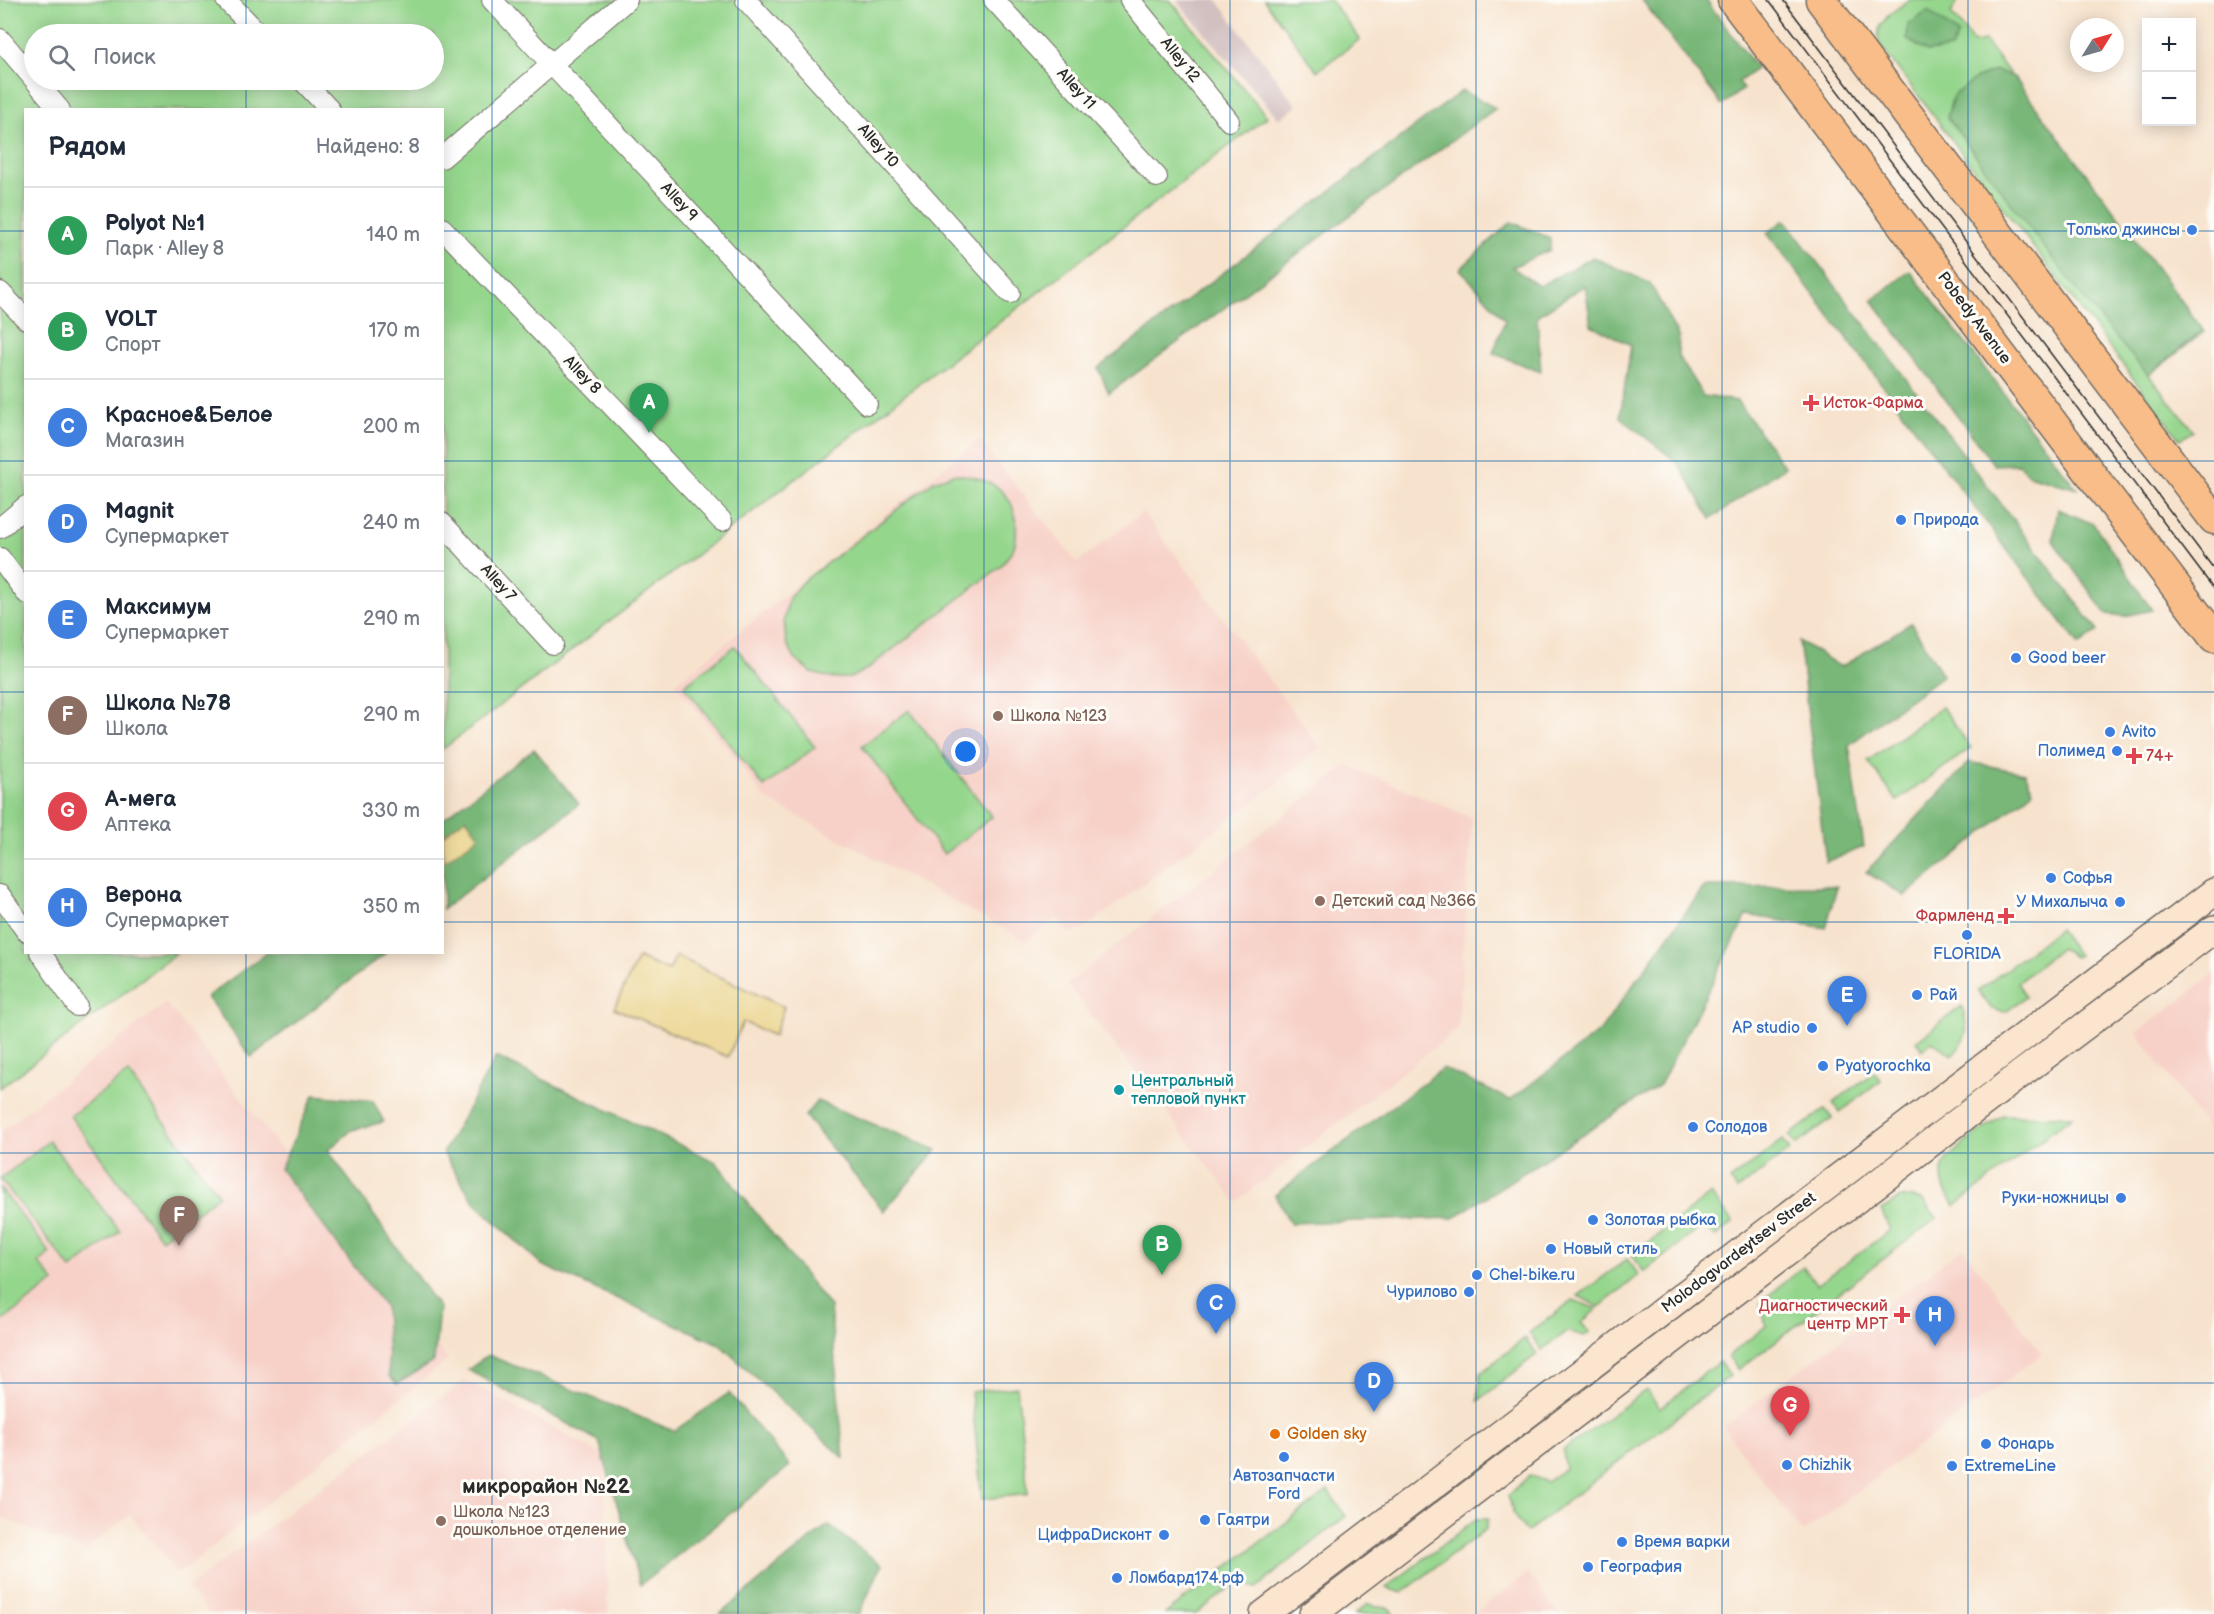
<!DOCTYPE html>
<html lang="ru">
<head>
<meta charset="utf-8">
<style>
	:root { --surface:#fff; --page:#f6f6f7; --text:#1f2937; --muted:#747a83; --line:#e0e1e3; --accent:#111827 }
	body { margin:0; font-family:"Balsamiq Sans",sans-serif; background:var(--page); color:var(--text) }
	.controls { position:absolute; right:18px; top:18px; display:grid; overflow:hidden; border-radius:0px; box-shadow:0 3px 15px #0003 }
	.controls button { width:54px; height:54px; display:grid; place-items:center; padding:0; border:0; border-bottom:2px solid var(--line); background:var(--surface); color:var(--text); font:30px sans-serif }
	.compass { position:absolute; left:2070px; top:18px; width:54px; height:54px; border-radius:50%; background:var(--surface); box-shadow:0 3px 15px #0003; rotate:53deg }
	.you { position:absolute; left:966px; top:752px; width:21px; height:21px; margin:-15px; border:4px solid #fff; border-radius:50%; background:#1a73e8; box-shadow:0 0 0 9px #1a73e833 }
	.badge { display:grid; place-items:center; width:39px; height:39px; border-radius:50%; background:var(--accent); color:#fff; font-size:20px; font-weight:700 }
	.pin { position:absolute; translate:-50% -50px; filter:drop-shadow(0 2px 3px #0008) }
	.pin::after { content:''; position:absolute; top:32px; width:21px; height:18px; background:inherit; clip-path:polygon(0 0,100% 0,50% 100%) }
	.list { margin:0; padding:0; list-style:none }
	h2 { display:flex; justify-content:space-between; align-items:center; height:78px; margin:0; padding:0 24px; font-size:26px }
	h2 small { font-size:20px; font-weight:400; color:var(--muted) }
	.list li { display:grid; grid-template-columns:39px 1fr auto; gap:18px; align-items:center; box-sizing:border-box; height:96px; padding:0 24px; border-top:2px solid var(--line) }
	.list b { display:block; font-size:22px; white-space:nowrap }
	.list p { margin:0; font-size:20px; white-space:nowrap; color:var(--muted) }
	.list em { font-size:20px; font-style:normal; color:var(--muted) }
	.icon { flex:none; width:33px; height:33px; fill:none; stroke:currentColor; stroke-width:2; stroke-linecap:round; stroke-linejoin:round }
	.map { position:relative; flex:none; width:2214px; height:1614px; overflow:hidden }
	.search { position:absolute; background:var(--surface); box-shadow:0 3px 15px #0003; left:24px; top:24px; width:420px; height:66px; display:flex; align-items:center; gap:15px; box-sizing:border-box; padding:0 21px; border-radius:33px; color:var(--muted); font-size:22px }
	.panel { position:absolute; background:var(--surface); box-shadow:0 3px 15px #0003; left:24px; top:108px; width:420px; height:846px; border-radius:0px }
	.map>svg:first-child { display:block }
	.built { fill:#f7d1c8 }
	.industrial { fill:#d2bfc0 }
	.green { fill:#95d68d; stroke:#60805c; stroke-width:1.5; fill-rule:evenodd }
	.forest { fill:#78b778; stroke:#527152; stroke-width:1.5 }
	.sand { fill:#eeda9e; stroke:#8c8264; stroke-width:1.5 }
	.lines { fill:none; stroke-linecap:round; stroke-linejoin:round }
	.minor-casing { stroke:#726b64; stroke-width:22 }
	.secondary-casing { stroke:#726b64; stroke-width:30 }
	.primary-casing { stroke:#726b64; stroke-width:33 }
	.minor { stroke:#fff; stroke-width:20 }
	.secondary { stroke:#fce5cf; stroke-width:27 }
	.primary { stroke:#f8bd88; stroke-width:30 }
	.tram { stroke:#2b2b2b; stroke-width:1.5 }
	.grid { fill:none; stroke:#1f6fb2; stroke-width:1.5; stroke-opacity:0.55 }
	.shop-dot { fill:#3f7fe0; stroke:#fdfcf7; stroke-width:2 }
	.health-dot { fill:#e0444e; stroke:#fdfcf7; stroke-width:2 }
	.education-dot { fill:#8d6e63; stroke:#fdfcf7; stroke-width:2 }
	.culture-dot { fill:#0f9aa8; stroke:#fdfcf7; stroke-width:2 }
	.food-dot { fill:#e8710a; stroke:#fdfcf7; stroke-width:2 }
	.labels { text-anchor:middle; dominant-baseline:central; stroke-width:6; stroke-linejoin:round; paint-order:stroke }
	.street-label { font-size:16px; fill:#2b2b2b; stroke:#fdfcf7 }
	.shop-label { font-size:16px; fill:#366cbe; stroke:#fdfcf7; text-anchor:start }
	.health-label { font-size:16px; fill:#be3a42; stroke:#fdfcf7; text-anchor:start }
	.education-label { font-size:16px; fill:#785e54; stroke:#fdfcf7; text-anchor:start }
	.culture-label { font-size:16px; fill:#0d838f; stroke:#fdfcf7; text-anchor:start }
	.food-label { font-size:16px; fill:#c56008; stroke:#fdfcf7; text-anchor:start }
	.quarter-label { font-size:20px; font-weight:bold; fill:#2b2b2b; stroke:#fdfcf7 }
</style>
</head>
<body>
<div class="map">
<svg width="2214" height="1614" viewBox="0 0 2214 1614">
	<rect width="100%" height="100%" fill="#fdfcf7"/>
	<filter id="ink" filterUnits="userSpaceOnUse"><feTurbulence type="fractalNoise" baseFrequency=".0167" numOctaves="2"/><feDisplacementMap in="SourceGraphic" scale="12" xChannelSelector="R" yChannelSelector="G"/><feConvolveMatrix kernelMatrix="1 2 1 2 8 2 1 2 1" color-interpolation-filters="sRGB"/></filter>
	<filter id="wash" filterUnits="userSpaceOnUse"><feTurbulence type="fractalNoise" baseFrequency=".008" numOctaves="4" result="noise"/><feDisplacementMap in="SourceGraphic" scale="24" xChannelSelector="R" yChannelSelector="G"/><feGaussianBlur stdDeviation="1.35" result="paint"/><feColorMatrix in="noise" values="0 0 0 0 0 0 0 0 0 0 0 0 0 0 0 0 0 1.4 0 .05"/><feComposite in="paint" operator="in"/></filter>
	<g filter="url(#wash)">
		<rect width="100%" height="100%" fill="#f7e3cd"/>
		<!-- built -->
		<g class="built">
			<path d="M 979,439 L 1077,563 L 1143,512 L 1320,747 L 1277,784 L 1081,931 L 1069,933 L 1057,918 L 1026,941 L 766,799 L 675,684 Z"/>
			<path d="M 1348,765 L 1472,818 L 1458,1029 L 1236,1202 L 1067,984 Z"/>
			<path d="M 2214,974 L 2214,1138 L 2136,1033 Z"/>
			<path d="M 166,1003 L 448,1360 L 178,1574 L 130,1515 L 84,1551 L 0,1517 L 0,1132 Z"/>
			<path d="M 1963,1248 L 2042,1354 L 1802,1533 L 1723,1427 Z"/>
			<path d="M 465,1380 L 604,1456 L 608,1614 L 209,1614 L 188,1587 Z"/>
			<path d="M 1528,1573 L 1559,1614 L 1474,1614 Z"/>
		</g>
		<!-- industrial -->
		<path class="industrial" d="M 1176,0 L 1217,0 L 1297,106 L 1279,119 Z"/>
		<!-- green -->
		<g class="green">
			<path d="M 0,0 L 1170,0 L 1267,117 L 443,749 L 442,110 L 26,110 L 26,952 L 176,953 L 0,1088 ZM 34,34 L 434,34 L 434,80 L 34,80 Z"/>
			<path d="M 1264,0 L 1330,0 L 1360,39 L 1317,71 Z"/>
			<path d="M 1909,0 L 1954,0 L 1957,3 L 1951,13 L 1974,43 L 1985,41 L 2147,255 L 2142,266 L 2164,295 L 2176,293 L 2204,332 L 2149,375 L 2193,430 L 2180,440 L 1879,44 C 1874,22 1893,12 1909,0 Z"/>
			<path d="M 954,474 C 986,477 1014,488 1016,524 C 1017,532 1016,544 1012,551 C 1008,557 1004,562 1000,567 L 867,669 L 850,678 L 831,678 L 812,673 L 795,659 L 786,642 L 784,619 L 789,598 L 801,583 L 934,481 Z"/>
			<path d="M 735,646 L 815,747 L 764,787 L 684,686 Z"/>
			<path d="M 1942,707 L 1971,748 L 1897,801 L 1868,761 Z"/>
			<path d="M 909,710 L 992,817 L 944,854 L 862,746 Z"/>
			<path d="M 2059,929 L 2078,955 L 2075,957 L 2061,948 L 2017,983 L 2026,996 L 2006,1012 L 1992,1009 L 1978,991 Z"/>
			<path d="M 1962,1006 C 1969,1031 1969,1036 1953,1055 L 1932,1042 L 1922,1050 L 1916,1041 Z"/>
			<path d="M 1874,1072 L 1881,1081 L 1840,1112 L 1833,1103 Z"/>
			<path d="M 128,1073 L 219,1195 L 161,1239 L 70,1116 Z"/>
			<path d="M 1825,1109 L 1832,1118 L 1796,1145 L 1789,1136 Z"/>
			<path d="M 2003,1115 L 2072,1116 L 1955,1206 C 1947,1195 1939,1182 1943,1167 C 1947,1153 1990,1125 2003,1115 Z"/>
			<path d="M 1783,1140 L 1790,1150 L 1737,1190 L 1730,1180 Z"/>
			<path d="M 49,1141 L 120,1231 L 71,1269 L 0,1179 Z"/>
			<path d="M 0,1188 L 50,1253 L 39,1263 L 54,1282 L 0,1323 Z"/>
			<path d="M 1711,1194 L 1733,1222 L 1715,1237 L 1704,1225 L 1644,1272 L 1632,1255 Z"/>
			<path d="M 1912,1197 L 1923,1201 L 1937,1218 L 1738,1370 L 1728,1356 L 1766,1326 L 1761,1303 L 1803,1266 L 1817,1285 L 1890,1230 L 1881,1210 L 1900,1198 Z"/>
			<path d="M 1627,1259 L 1639,1275 L 1599,1307 L 1578,1296 Z"/>
			<path d="M 1573,1300 L 1597,1309 L 1581,1323 L 1590,1332 L 1584,1336 L 1567,1331 L 1542,1350 L 1529,1333 Z"/>
			<path d="M 1525,1338 L 1537,1354 L 1478,1401 L 1481,1373 Z"/>
			<path d="M 1719,1362 L 1730,1376 L 1527,1532 L 1514,1516 L 1508,1496 L 1530,1475 L 1546,1482 L 1565,1469 L 1563,1450 L 1646,1390 L 1660,1408 Z"/>
			<path d="M 1017,1387 L 1028,1494 L 982,1499 L 971,1392 Z"/>
			<path d="M 1328,1491 L 1346,1516 L 1256,1588 L 1238,1582 L 1196,1614 L 1165,1614 Z"/>
			<path d="M 1476,1519 L 1488,1519 L 1486,1529 L 1402,1593 L 1386,1588 Z"/>
			<path d="M 1368,1604 L 1391,1609 L 1395,1614 L 1355,1614 Z"/>
		</g>
		<!-- forest -->
		<g class="forest">
			<path d="M 1642,0 L 1706,0 L 1757,68 L 1739,82 L 1743,89 L 1722,105 Z"/>
			<path d="M 1928,11 L 1958,34 L 1951,49 L 1927,52 L 1907,39 L 1908,25 Z"/>
			<path d="M 1996,70 L 2014,77 L 2203,330 L 2148,375 C 2076,293 2012,205 1947,117 L 1953,96 L 1977,78 Z"/>
			<path d="M 1462,91 L 1496,108 L 1109,393 L 1098,368 Z"/>
			<path d="M 1785,220 L 2098,631 L 2079,645 L 1767,233 Z"/>
			<path d="M 1511,222 L 1550,238 L 1550,250 L 1512,267 L 1539,286 L 1593,257 L 1650,283 L 1679,338 L 1678,356 L 1703,396 L 1737,401 L 1785,467 L 1711,519 L 1678,463 L 1620,417 L 1631,345 L 1591,325 L 1585,285 L 1537,316 L 1541,372 L 1493,353 L 1505,320 L 1460,269 Z"/>
			<path d="M 1910,271 L 2077,489 L 2028,475 L 2019,464 L 1994,465 L 1872,300 Z"/>
			<path d="M 2058,509 L 2094,524 L 2152,610 L 2124,616 L 2106,614 L 2053,541 Z"/>
			<path d="M 1911,623 L 1943,675 L 1849,745 L 1864,847 L 1826,862 L 1799,641 L 1841,667 Z"/>
			<path d="M 534,749 L 579,804 L 443,909 L 443,819 Z"/>
			<path d="M 1969,762 L 2025,773 L 2033,791 L 1905,896 L 1866,872 Z"/>
			<path d="M 1837,886 L 1826,928 L 1747,915 L 1660,1085 L 1453,1218 L 1290,1223 L 1275,1195 L 1443,1068 L 1510,1100 L 1600,1031 L 1704,887 Z"/>
			<path d="M 266,953 L 266,952 L 386,953 L 251,1057 L 207,997 Z"/>
			<path d="M 496,1057 L 716,1162 L 830,1307 L 844,1458 L 719,1344 L 542,1265 L 475,1203 L 443,1153 Z"/>
			<path d="M 314,1095 L 373,1101 L 384,1122 L 352,1130 L 328,1150 L 439,1308 L 434,1361 L 397,1384 L 389,1376 L 385,1307 L 280,1169 Z"/>
			<path d="M 817,1101 L 937,1150 L 884,1211 L 805,1116 Z"/>
			<path d="M 488,1355 L 674,1431 L 729,1393 L 790,1466 L 640,1585 L 599,1441 L 468,1370 Z"/>
			<path d="M 828,1525 L 882,1565 L 859,1614 L 720,1614 Z"/>
		</g>
		<!-- sand -->
		<g class="sand">
			<path d="M 466,818 L 479,836 L 443,862 L 443,835 Z"/>
			<path d="M 676,956 L 784,1007 L 774,1036 L 743,1022 L 728,1057 L 614,1008 L 638,958 L 669,971 Z"/>
		</g>
	</g>
	<g filter="url(#ink)">
		<g class="lines">
			<defs>
				<g id="minor">
					<path d="M 226,0 L 259,34"/>
					<path d="M 492,0 L 867,404"/>
					<path d="M 746,0 L 1010,293"/>
					<path d="M 994,0 L 1157,177"/>
					<path d="M 1130,0 L 1229,121"/>
					<path d="M 0,39 L 60,110"/>
					<path d="M 302,80 L 330,110"/>
					<path d="M 442,158 L 627,0"/>
					<path d="M 442,228 L 722,521"/>
					<path d="M 0,292 L 26,319"/>
					<path d="M 442,523 L 553,644"/>
					<path d="M 0,528 L 26,506"/>
					<path d="M 0,558 L 26,593"/>
					<path d="M 0,895 L 26,931"/>
					<path d="M 40,952 L 77,1006"/>
				</g>
				<g id="secondary">
					<path d="M 1264,1614 L 2214,892"/>
					<path d="M 1313,1614 L 2022,1073 L 2214,929"/>
				</g>
				<g id="primary">
					<path d="M 1733,0 L 2214,637"/>
					<path d="M 1821,0 L 2214,519"/>
				</g>
			</defs>
			<!-- minor casing -->
			<use href="#minor" class="minor-casing"/>
			<!-- secondary casing -->
			<use href="#secondary" class="secondary-casing"/>
			<!-- primary casing -->
			<use href="#primary" class="primary-casing"/>
			<!-- minor -->
			<use href="#minor" class="minor"/>
			<!-- secondary -->
			<use href="#secondary" class="secondary"/>
			<!-- primary -->
			<use href="#primary" class="primary"/>
			<!-- tram -->
			<g class="tram">
				<path d="M 1769,0 L 2214,589"/>
				<path d="M 1783,0 L 2214,569"/>
			</g>
		</g>
	</g>
	<!-- grid -->
	<path class="grid" d="M 246,0 L 246,34M 492,0 L 492,1614M 738,0 L 738,1614M 984,0 L 984,1614M 1230,0 L 1230,1614M 1476,0 L 1476,1614M 1722,0 L 1722,1614M 1968,0 L 1968,1614M 246,80 L 246,110M 0,231 L 26,231M 442,231 L 2214,231M 0,461 L 26,461M 442,461 L 2214,461M 0,692 L 26,692M 442,692 L 2214,692M 0,922 L 26,922M 442,922 L 2214,922M 246,952 L 246,1614M 0,1153 L 2214,1153M 0,1383 L 2214,1383"/>
	<!-- markers -->
	<g class="shop-dot">
		<circle cx="2192" cy="230" r="6"/>
		<circle cx="1901" cy="520" r="6"/>
		<circle cx="2016" cy="658" r="6"/>
		<circle cx="2110" cy="732" r="6"/>
		<circle cx="2117" cy="751" r="6"/>
		<circle cx="2051" cy="878" r="6"/>
		<circle cx="2120" cy="902" r="6"/>
		<circle cx="1967" cy="935" r="6"/>
		<circle cx="1917" cy="995" r="6"/>
		<circle cx="1812" cy="1028" r="6"/>
		<circle cx="1823" cy="1066" r="6"/>
		<circle cx="1693" cy="1127" r="6"/>
		<circle cx="2121" cy="1198" r="6"/>
		<circle cx="1593" cy="1220" r="6"/>
		<circle cx="1551" cy="1249" r="6"/>
		<circle cx="1477" cy="1275" r="6"/>
		<circle cx="1469" cy="1292" r="6"/>
		<circle cx="1986" cy="1444" r="6"/>
		<circle cx="1284" cy="1457" r="6"/>
		<circle cx="1787" cy="1465" r="6"/>
		<circle cx="1952" cy="1466" r="6"/>
		<circle cx="1205" cy="1520" r="6"/>
		<circle cx="1164" cy="1535" r="6"/>
		<circle cx="1622" cy="1542" r="6"/>
		<circle cx="1588" cy="1567" r="6"/>
		<circle cx="1117" cy="1578" r="6"/>
	</g>
	<g class="health-dot">
		<path d="M1808 394h6v6h6v6h-6v6h-6v-6h-6v-6h6z"/>
		<path d="M2131 747h6v6h6v6h-6v6h-6v-6h-6v-6h6z"/>
		<path d="M2003 907h6v6h6v6h-6v6h-6v-6h-6v-6h6z"/>
		<path d="M1899 1306h6v6h6v6h-6v6h-6v-6h-6v-6h6z"/>
	</g>
	<g class="education-dot">
		<circle cx="998" cy="716" r="6"/>
		<circle cx="1320" cy="901" r="6"/>
		<circle cx="441" cy="1521" r="6"/>
	</g>
	<circle class="culture-dot" cx="1119" cy="1090" r="6"/>
	<circle class="food-dot" cx="1275" cy="1434" r="6"/>
	<g class="labels">
		<!-- street labels -->
		<g class="street-label">
			<text transform="translate(1180 60) rotate(51)">Alley 12</text>
			<text transform="translate(1076 89) rotate(48)">Alley 11</text>
			<text transform="translate(878 146) rotate(48)">Alley 10</text>
			<text transform="translate(679 202) rotate(47)">Alley 9</text>
			<text transform="translate(1974 318) rotate(53)">Pobedy Avenue</text>
			<text transform="translate(582 375) rotate(46)">Alley 8</text>
			<text transform="translate(498 583) rotate(48)">Alley 7</text>
			<text transform="translate(1739 1253) rotate(-37)">Molodogvardeytsev Street</text>
		</g>
		<!-- shop labels -->
		<g class="shop-label">
			<text x="2180" y="230" text-anchor="end">Только джинсы</text>
			<text x="1913" y="520">Природа</text>
			<text x="2028" y="658">Good beer</text>
			<text x="2122" y="732">Avito</text>
			<text x="2105" y="751" text-anchor="end">Полимед</text>
			<text x="2063" y="878">Софья</text>
			<text x="2108" y="902" text-anchor="end">У Михалыча</text>
			<text x="1967" y="954" text-anchor="middle">FLORIDA</text>
			<text x="1929" y="995">Рай</text>
			<text x="1800" y="1028" text-anchor="end">AP studio</text>
			<text x="1835" y="1066">Pyatyorochka</text>
			<text x="1705" y="1127">Солодов</text>
			<text x="2109" y="1198" text-anchor="end">Руки-ножницы</text>
			<text x="1605" y="1220">Золотая рыбка</text>
			<text x="1563" y="1249">Новый стиль</text>
			<text x="1489" y="1275">Chel-bike.ru</text>
			<text x="1457" y="1292" text-anchor="end">Чурилово</text>
			<text x="1998" y="1444">Фонарь</text>
			<text x="1799" y="1465">Chizhik</text>
			<text x="1964" y="1466">ExtremeLine</text>
			<text x="1284" y="1476" text-anchor="middle">Автозапчасти<tspan x="1284" dy="18">Ford</tspan></text>
			<text x="1217" y="1520">Гаятри</text>
			<text x="1152" y="1535" text-anchor="end">ЦифраDисконт</text>
			<text x="1634" y="1542">Время варки</text>
			<text x="1600" y="1567">География</text>
			<text x="1129" y="1578">Ломбард174.рф</text>
		</g>
		<!-- health labels -->
		<g class="health-label">
			<text x="1823" y="403">Исток-Фарма</text>
			<text x="2146" y="756">74+</text>
			<text x="1994" y="916" text-anchor="end">Фармленд</text>
			<text x="1888" y="1306" text-anchor="end">Диагностический<tspan x="1888" dy="18">центр МРТ</tspan></text>
		</g>
		<!-- education labels -->
		<g class="education-label">
			<text x="1010" y="716">Школа №123</text>
			<text x="1332" y="901">Детский сад №366</text>
			<text x="453" y="1512">Школа №123<tspan x="453" dy="18">дошкольное отделение</tspan></text>
		</g>
		<!-- culture labels -->
		<g class="culture-label">
			<text x="1131" y="1081">Центральный<tspan x="1131" dy="18">тепловой пункт</tspan></text>
		</g>
		<!-- food labels -->
		<g class="food-label">
			<text x="1287" y="1434">Golden sky</text>
		</g>
		<!-- quarter labels -->
		<g class="quarter-label">
			<text x="546" y="1487">микрорайон №22</text>
		</g>
	</g>
</svg>
<div class="controls">
<button>+</button>
<button>−</button>
</div>
<svg class="compass" viewBox="-18 -18 36 36"><path d="M0-13l5 13h-10z" fill="#e53935"/><path d="M0 13l5-13h-10z" fill="#747a83"/></svg>
<div class="you"></div>
<div class="pin badge" style="left:649px;top:433px;background:#2e9e5b">A</div>
<div class="pin badge" style="left:1162px;top:1275px;background:#2e9e5b">B</div>
<div class="pin badge" style="left:1216px;top:1334px;background:#3f7fe0">C</div>
<div class="pin badge" style="left:1374px;top:1412px;background:#3f7fe0">D</div>
<div class="pin badge" style="left:1847px;top:1026px;background:#3f7fe0">E</div>
<div class="pin badge" style="left:179px;top:1246px;background:#8d6e63">F</div>
<div class="pin badge" style="left:1790px;top:1436px;background:#e0444e">G</div>
<div class="pin badge" style="left:1935px;top:1346px;background:#3f7fe0">H</div>
<div class="search"><svg class="icon" aria-label="search" viewBox="0 0 24 24"><circle cx="10" cy="10" r="6"/><path d="M15 15l6 6"/></svg>Поиск</div>
<section class="panel">
<h2>Рядом<small>Найдено: 8</small></h2>
<ul class="list">
<li><span class="badge" style="background:#2e9e5b">A</span><div><b>Polyot №1</b><p>Парк · Alley 8</p></div><em>140 m</em></li>
<li><span class="badge" style="background:#2e9e5b">B</span><div><b>VOLT</b><p>Спорт</p></div><em>170 m</em></li>
<li><span class="badge" style="background:#3f7fe0">C</span><div><b>Красное&amp;Белое</b><p>Магазин</p></div><em>200 m</em></li>
<li><span class="badge" style="background:#3f7fe0">D</span><div><b>Magnit</b><p>Супермаркет</p></div><em>240 m</em></li>
<li><span class="badge" style="background:#3f7fe0">E</span><div><b>Максимум</b><p>Супермаркет</p></div><em>290 m</em></li>
<li><span class="badge" style="background:#8d6e63">F</span><div><b>Школа №78</b><p>Школа</p></div><em>290 m</em></li>
<li><span class="badge" style="background:#e0444e">G</span><div><b>А-мега</b><p>Аптека</p></div><em>330 m</em></li>
<li><span class="badge" style="background:#3f7fe0">H</span><div><b>Верона</b><p>Супермаркет</p></div><em>350 m</em></li>
</ul>
</section>
</div>
</body>
</html>
